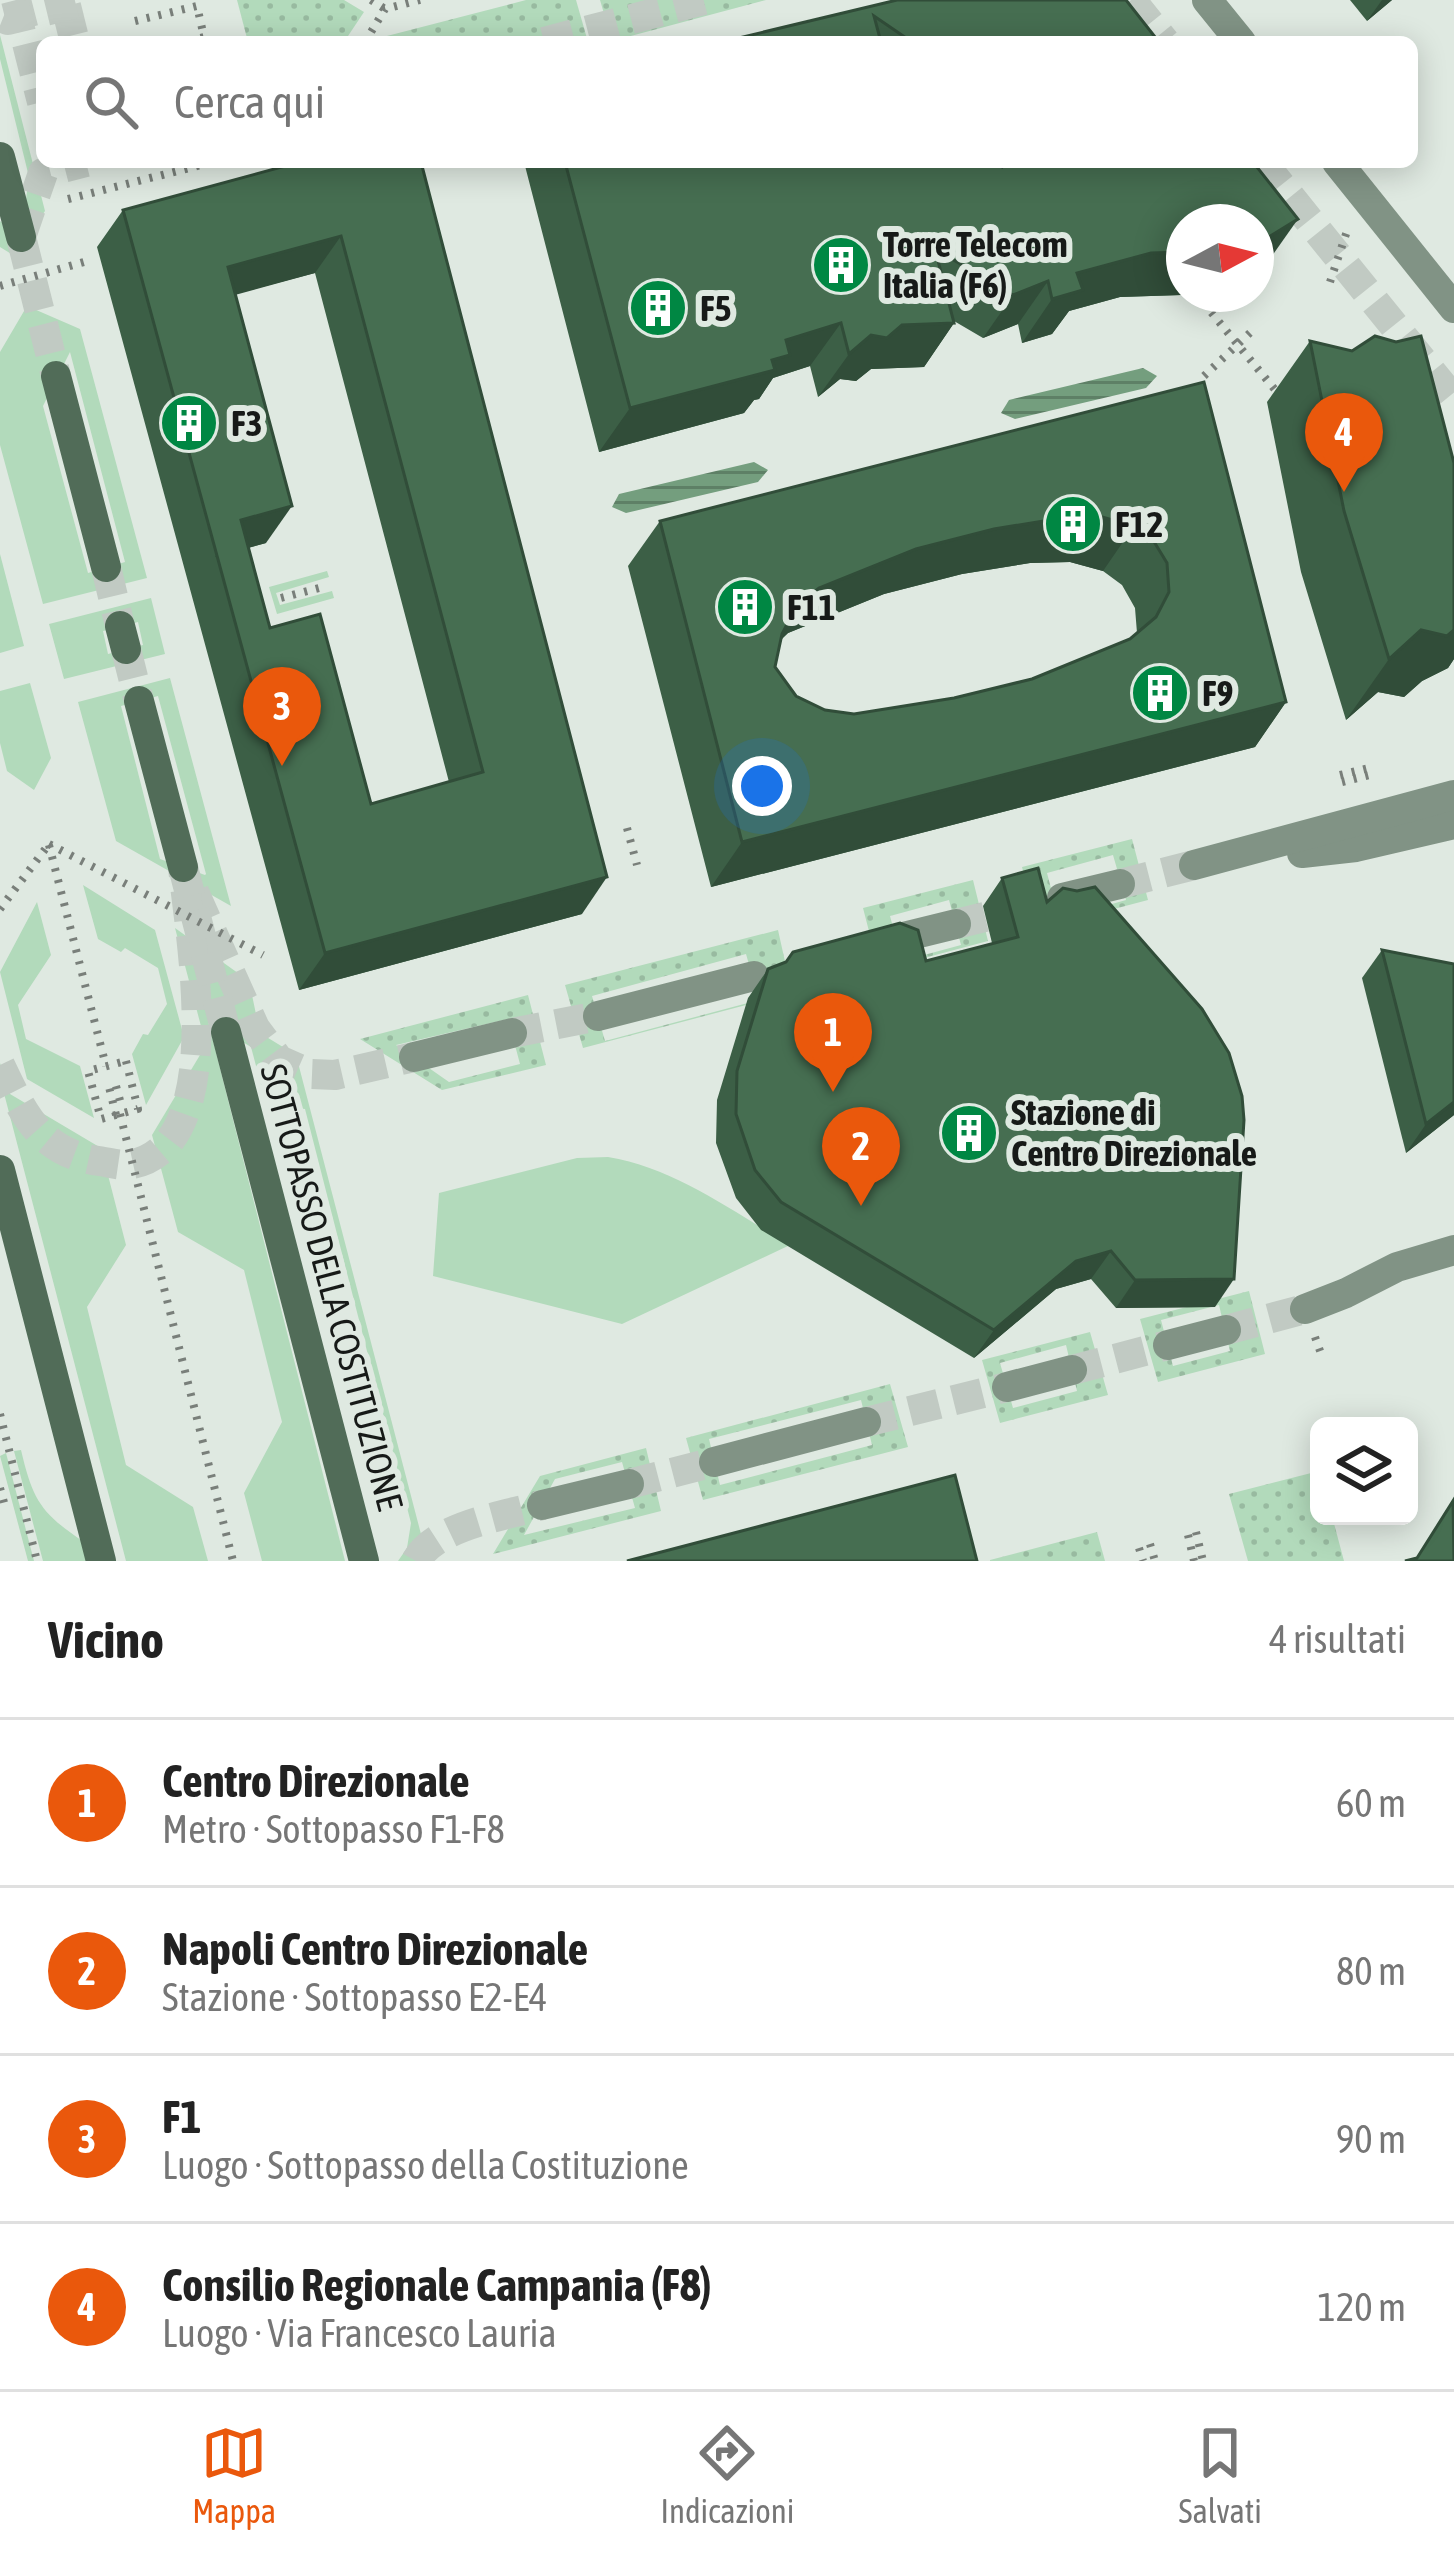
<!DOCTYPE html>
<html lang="it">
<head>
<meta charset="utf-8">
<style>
	:root { --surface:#fff; --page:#f6f6f6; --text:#222; --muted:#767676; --line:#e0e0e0; --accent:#ea580c }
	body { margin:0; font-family:"Asap Condensed",sans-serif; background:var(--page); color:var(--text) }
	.controls { position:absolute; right:36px; bottom:36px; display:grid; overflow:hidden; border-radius:18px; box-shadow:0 6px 30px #0003 }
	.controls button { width:108px; height:108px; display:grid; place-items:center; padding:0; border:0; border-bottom:3px solid var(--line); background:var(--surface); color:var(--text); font:60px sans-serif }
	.compass { position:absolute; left:1166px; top:204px; width:108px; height:108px; border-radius:50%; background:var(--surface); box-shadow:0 6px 30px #0003; rotate:83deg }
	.you { position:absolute; left:762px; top:786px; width:42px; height:42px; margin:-30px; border:9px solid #fff; border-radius:50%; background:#1a73e8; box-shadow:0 0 0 18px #1a73e833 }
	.badge { display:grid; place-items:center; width:78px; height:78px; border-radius:50%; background:var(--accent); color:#fff; font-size:39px; font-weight:700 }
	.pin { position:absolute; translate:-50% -99px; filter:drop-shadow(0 3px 6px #0008) }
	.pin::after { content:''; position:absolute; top:63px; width:42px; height:36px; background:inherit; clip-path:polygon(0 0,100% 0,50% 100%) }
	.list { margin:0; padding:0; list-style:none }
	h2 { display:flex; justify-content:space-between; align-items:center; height:156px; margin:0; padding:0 48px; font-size:51px }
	h2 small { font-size:39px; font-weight:400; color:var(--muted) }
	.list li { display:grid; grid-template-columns:78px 1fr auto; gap:36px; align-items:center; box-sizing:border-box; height:168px; padding:0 48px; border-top:3px solid var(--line) }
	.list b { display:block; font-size:45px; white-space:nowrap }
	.list p { margin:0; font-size:39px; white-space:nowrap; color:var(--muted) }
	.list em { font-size:39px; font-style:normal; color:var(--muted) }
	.icon { flex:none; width:66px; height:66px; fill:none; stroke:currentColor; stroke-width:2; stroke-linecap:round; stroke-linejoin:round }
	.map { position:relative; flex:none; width:1454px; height:1561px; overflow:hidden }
	.search { position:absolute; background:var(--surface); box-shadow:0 6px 30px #0003; left:36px; right:36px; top:36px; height:132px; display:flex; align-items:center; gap:30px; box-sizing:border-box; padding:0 42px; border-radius:18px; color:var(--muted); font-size:45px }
	.sheet { height:828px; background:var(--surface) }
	nav { display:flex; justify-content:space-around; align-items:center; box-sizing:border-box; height:168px; border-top:3px solid var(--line); background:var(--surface); font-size:33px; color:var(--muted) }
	nav a { display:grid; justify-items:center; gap:6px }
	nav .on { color:var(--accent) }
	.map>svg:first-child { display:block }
	.green { fill:#b2dabb; fill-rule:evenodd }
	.park { fill:url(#park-dots); fill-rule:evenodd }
	.water { fill:url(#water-rules) }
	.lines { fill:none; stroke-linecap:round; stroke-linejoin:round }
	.minor-tunnel { stroke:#c1cac3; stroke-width:30; stroke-dasharray:30 15; stroke-linecap:butt }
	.secondary-tunnel { stroke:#c1cac3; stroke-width:30; stroke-dasharray:30 15; stroke-linecap:butt }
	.path { stroke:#797f7a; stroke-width:8; stroke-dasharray:3 9; stroke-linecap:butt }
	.minor { stroke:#819385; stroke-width:30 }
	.secondary { stroke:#516c58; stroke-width:30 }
	.wall { fill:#3c5f46; fill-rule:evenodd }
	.shaded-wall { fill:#314d39 }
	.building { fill:#466e51; stroke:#314d39; stroke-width:3; fill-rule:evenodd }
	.labels { text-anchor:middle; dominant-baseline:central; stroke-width:12; stroke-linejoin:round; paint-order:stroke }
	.poi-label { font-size:36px; font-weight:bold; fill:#171a18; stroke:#dfe9e1; text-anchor:start }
	.street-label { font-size:36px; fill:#171a18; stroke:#dfe9e1 }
</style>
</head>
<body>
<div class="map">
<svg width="1454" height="1561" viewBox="0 0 1454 1561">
	<defs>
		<pattern id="park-dots" width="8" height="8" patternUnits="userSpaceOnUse" patternTransform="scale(3)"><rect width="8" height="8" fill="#b2dabb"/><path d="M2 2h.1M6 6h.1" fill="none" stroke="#98baa0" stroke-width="1.8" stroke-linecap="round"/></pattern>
		<pattern id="water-rules" width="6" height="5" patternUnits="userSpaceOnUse" patternTransform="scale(3)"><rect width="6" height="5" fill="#749e7e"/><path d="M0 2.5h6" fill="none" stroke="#5e8066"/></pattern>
	</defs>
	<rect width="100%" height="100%" fill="#dfe9e1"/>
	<!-- green -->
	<g class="green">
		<path d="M 0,35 L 45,211 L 13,255 L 0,247 L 0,221 L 21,236 L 29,177 L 0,59 Z"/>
		<path d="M 27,306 L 80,329 L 147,578 L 43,604 L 0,445 L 0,352 ZM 70,352 L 125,562 L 88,573 L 43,406 Z"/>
		<path d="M 0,554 L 24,646 L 0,653 Z"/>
		<path d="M 327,571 L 329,577 L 276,593 L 280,605 L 332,591 L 334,598 L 277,614 L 269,587 Z"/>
		<path d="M 151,598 L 165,654 L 64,679 L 49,624 ZM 138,622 L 143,645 L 108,654 L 103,631 Z"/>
		<path d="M 170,678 L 231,906 L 116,841 L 78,702 ZM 158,696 L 206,874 L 205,875 L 160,859 L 121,706 Z"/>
		<path d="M 30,683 L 51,758 L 34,790 L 7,771 L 0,743 L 0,691 Z"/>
		<path d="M 83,885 L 155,930 L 184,1037 L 146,1105 L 132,1054 L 143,1034 L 148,1035 L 167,1004 L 158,968 L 125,948 L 121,952 L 98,939 Z"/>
		<path d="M 37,902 L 51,955 L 18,1005 L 26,1039 L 80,1066 L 94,1118 L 27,1079 L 0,972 Z"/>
		<path d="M 175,928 L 249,981 L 260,1033 L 296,1055 L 428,1561 L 398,1561 L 407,1548 L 411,1523 L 305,1109 L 289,1107 L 263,1092 L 251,1047 L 208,1021 L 345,1561 L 262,1561 L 244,1493 L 282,1422 L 244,1270 L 178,1232 L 152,1135 L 206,1045 Z"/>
		<path d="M 0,1063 L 10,1094 L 101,1148 L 126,1245 L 87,1307 L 126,1465 L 193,1507 L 208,1561 L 126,1561 L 0,1078 Z"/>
		<path d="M 608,1157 C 675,1168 732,1211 790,1245 L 622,1324 L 433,1276 L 439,1193 L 577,1158 Z"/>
		<path d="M 21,1450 C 33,1501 41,1513 84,1542 L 88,1561 L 43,1561 L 14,1451 Z"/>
		<path d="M 6,1453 L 34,1561 L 28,1561 L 0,1456 Z"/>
	</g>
	<!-- park -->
	<g class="park">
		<path d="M 237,0 L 344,0 L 364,12 L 344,42 L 248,42 Z"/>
		<path d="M 526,0 L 576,0 L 588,42 L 380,42 L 383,37 Z"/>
		<path d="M 600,0 L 766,0 L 612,41 Z"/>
		<path d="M 1132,839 L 1148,900 L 1038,929 L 1022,867 ZM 1113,855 L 1126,900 L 1059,919 L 1047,873 Z"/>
		<path d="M 973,880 L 988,941 L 879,970 L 863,908 ZM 949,900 L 961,945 L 902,961 L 890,916 Z"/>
		<path d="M 778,930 L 792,993 L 583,1048 L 565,985 ZM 746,954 L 759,1000 L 605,1041 L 592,996 Z"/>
		<path d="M 528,995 L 546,1065 L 442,1090 L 360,1039 ZM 508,1019 L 520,1064 L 449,1082 L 396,1045 Z"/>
		<path d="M 1249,1291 L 1265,1354 L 1158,1382 L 1140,1319 ZM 1219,1305 L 1230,1351 L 1173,1366 L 1161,1320 Z"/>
		<path d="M 1090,1332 L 1108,1395 L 1000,1423 L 982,1360 ZM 1066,1345 L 1077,1391 L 1013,1408 L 1000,1363 Z"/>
		<path d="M 890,1384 L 908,1447 L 703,1500 L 686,1438 ZM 861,1400 L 872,1445 L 720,1485 L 709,1439 Z"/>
		<path d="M 646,1448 L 661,1511 L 493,1554 L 540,1476 ZM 622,1462 L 635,1508 L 524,1535 L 555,1479 Z"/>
		<path d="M 1319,1471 L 1319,1516 L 1332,1516 L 1344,1561 L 1248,1561 L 1229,1494 Z"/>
		<path d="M 1097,1532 L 1105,1561 L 990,1561 L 990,1560 Z"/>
	</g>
	<!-- water -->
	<g class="water">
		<path d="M 1143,368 L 1157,376 L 1146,388 L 1015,419 L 1001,413 L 1009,400 Z"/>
		<path d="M 754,462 L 768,470 L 758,482 L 626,513 L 612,507 L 619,494 Z"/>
	</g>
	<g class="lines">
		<!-- minor-tunnel -->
		<g class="minor-tunnel">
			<path d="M 16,0 L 42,102"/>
			<path d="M 1131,0 L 1165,42"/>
			<path d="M 66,6 L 75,42"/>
			<path d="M 3,18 L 8,20 L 90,0"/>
			<path d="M 544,42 L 704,0"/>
			<path d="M 1262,162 L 1454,400"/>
			<path d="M 21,237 L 43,173 L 86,162"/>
			<path d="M 1120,884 L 1194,865"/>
			<path d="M 194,892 L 255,1028 L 279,1060 L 311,1074 L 335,1075 L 414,1057"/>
			<path d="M 956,924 L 1025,907"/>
			<path d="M 512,1033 L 598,1016"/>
			<path d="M 0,1065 C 23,1113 40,1153 99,1161 C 107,1162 118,1165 126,1165 C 232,1153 189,934 183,867"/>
			<path d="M 1226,1330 L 1305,1309"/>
			<path d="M 1072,1370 L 1168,1345"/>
			<path d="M 866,1422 L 1007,1387"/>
			<path d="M 629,1484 L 714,1462"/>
			<path d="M 416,1561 C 436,1525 505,1516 542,1505"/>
		</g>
		<!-- secondary-tunnel -->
		<g class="secondary-tunnel">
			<path d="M 21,237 L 56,376"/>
			<path d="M 106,567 L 120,626"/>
			<path d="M 126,649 L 139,701"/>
			<path d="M 183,867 L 226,1032"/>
		</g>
		<!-- path -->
		<g class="path">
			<path d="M 371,0 L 385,9"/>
			<path d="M 135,21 L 197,6 L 204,37 L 183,42"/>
			<path d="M 365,42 L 385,9 L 420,0"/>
			<path d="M 68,199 L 213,162"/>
			<path d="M 1330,282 L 1348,228"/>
			<path d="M 0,286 L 84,262"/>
			<path d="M 1196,294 L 1281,397"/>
			<path d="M 1204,376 L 1253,330"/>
			<path d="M 281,598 L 327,586"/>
			<path d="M 1340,775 L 1369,768"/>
			<path d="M 1342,782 L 1370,775"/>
			<path d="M 627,828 L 637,865"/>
			<path d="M 49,844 L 263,955"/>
			<path d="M 49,845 L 106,1066"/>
			<path d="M 0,909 L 49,844"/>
			<path d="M 126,1061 L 138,1109 L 101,1119 L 88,1071 Z"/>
			<path d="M 120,1114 L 233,1561"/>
			<path d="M 116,1115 L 109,1087 L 116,1086 L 121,1104"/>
			<path d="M 1315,1337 L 1323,1359"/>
			<path d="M 0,1414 L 37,1561"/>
			<path d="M 0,1488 L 5,1506 L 0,1507"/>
			<path d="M 1196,1532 L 1203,1561"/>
			<path d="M 1188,1535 L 1194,1561"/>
			<path d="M 1150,1544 L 1155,1561"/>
			<path d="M 1139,1548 L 1143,1561"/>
		</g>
		<!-- minor -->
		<g class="minor">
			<path d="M 1207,0 L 1241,42"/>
			<path d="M 1337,162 L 1454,308"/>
			<path d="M 1302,853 L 1356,847 L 1454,824"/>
			<path d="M 1194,865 L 1454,795"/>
			<path d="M 1062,898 L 1120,884"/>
			<path d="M 895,939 L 956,924"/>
			<path d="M 598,1016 L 754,976"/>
			<path d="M 414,1057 L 512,1033"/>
			<path d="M 1305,1309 L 1346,1293 L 1397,1267 L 1454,1250"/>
			<path d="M 1168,1345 L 1226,1330"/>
			<path d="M 1007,1387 L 1072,1370"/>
			<path d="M 714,1462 L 866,1422"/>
			<path d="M 542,1505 L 629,1484"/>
		</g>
		<!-- secondary -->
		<g class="secondary">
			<path d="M 0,157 L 21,237"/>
			<path d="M 56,376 L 106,567"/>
			<path d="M 120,626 L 126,649"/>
			<path d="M 139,701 L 183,867"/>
			<path d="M 226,1032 L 364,1561"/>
			<path d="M 0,1170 L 101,1561"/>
		</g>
	</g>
	<!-- wall -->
	<g class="wall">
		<path d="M 897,0 L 1159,42 L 722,42 Z"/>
		<path d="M 1350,0 L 1392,0 L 1367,21 Z"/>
		<path d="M 421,162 L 582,914 L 299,990 L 97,247 L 123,210 ZM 315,273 L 449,782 L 371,804 L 270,628 L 248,548 L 266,543 L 235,294 Z"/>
		<path d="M 524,162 L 993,162 L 996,164 L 997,162 L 1253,162 L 1267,263 L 1256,270 L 1256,222 L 1184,222 L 1184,293 L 1181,295 L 1120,297 L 1069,311 L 1052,334 L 1022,343 L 1018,324 L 983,338 L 954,321 L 954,323 L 924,367 L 871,369 L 856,381 L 840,379 L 818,397 L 810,366 L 773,378 L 759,399 L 754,400 L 744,413 L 599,452 Z"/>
		<path d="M 1310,341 L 1352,351 L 1454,463 L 1454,659 L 1448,668 L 1422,681 L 1404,697 L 1378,692 L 1346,720 L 1301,572 L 1267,402 Z"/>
		<path d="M 1204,382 L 1286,702 L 1255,747 L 711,887 L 628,566 L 660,521 ZM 1070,562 L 1103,571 L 1122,585 L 1135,608 L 1137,633 L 1130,639 L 1032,679 L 954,698 L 854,714 L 825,710 L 796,696 L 775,667 L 781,640 L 788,633 L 884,594 L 962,574 L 1030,563 Z"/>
		<path d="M 1002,878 L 1047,902 L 1215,1307 L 1116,1308 L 1091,1279 L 1056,1289 L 974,1358 L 761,1230 L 736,1198 L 716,1143 L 717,1100 L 748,998 L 768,969 L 785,963 L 793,952 L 926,961 L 992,943 L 983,906 Z"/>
		<path d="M 1382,950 L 1454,964 L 1454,1115 L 1406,1153 L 1362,978 Z"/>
	</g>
	<!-- shaded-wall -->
	<g class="shaded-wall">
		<path d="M 1382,0 L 1392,0 L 1367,21 Z"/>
		<path d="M 1298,219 L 1267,263 L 1256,270 L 1256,245 Z"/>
		<path d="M 341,236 L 315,273 L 202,304 L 228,267 Z"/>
		<path d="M 1184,252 L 1184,293 L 1181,295 L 1120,297 L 1069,311 L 1052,334 L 1022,343 L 1052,299 L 1077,273 L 1151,253 Z"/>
		<path d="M 1048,281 L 1018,324 L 983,338 L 1013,295 Z"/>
		<path d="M 841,323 L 810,366 L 773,378 L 759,399 L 754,400 L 744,413 L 599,452 L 630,408 L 786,340 Z"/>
		<path d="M 954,323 L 924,367 L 871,369 L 856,381 L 840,379 L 818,397 L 849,354 L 871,335 L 902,325 Z"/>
		<path d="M 292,506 L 266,543 L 215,557 L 241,520 Z"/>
		<path d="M 1102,517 L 1134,526 L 1103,571 L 1070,562 L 1030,563 L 962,574 L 884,594 L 788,633 L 765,653 L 796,607 L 819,588 L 916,549 L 994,529 L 1062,518 Z"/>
		<path d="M 1421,630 L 1454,630 L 1454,659 L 1448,668 L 1422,681 L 1404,697 L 1378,692 L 1346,720 L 1389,659 Z"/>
		<path d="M 1286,702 L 1255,747 L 711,887 L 742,842 Z"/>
		<path d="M 607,877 L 582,914 L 299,990 L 325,953 Z"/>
		<path d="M 1454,1102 L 1454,1115 L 1406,1153 L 1426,1124 Z"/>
		<path d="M 1111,1251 L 1091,1279 L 1056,1289 L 974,1358 L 994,1330 L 1076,1261 Z"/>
		<path d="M 1234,1279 L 1215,1307 L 1116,1308 L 1135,1280 Z"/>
	</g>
	<!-- building -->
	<g class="building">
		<path d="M 897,0 L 1126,0 L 1159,42 L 912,42 L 874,16 L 881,42 L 722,42 Z"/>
		<path d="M 300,162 L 421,162 L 607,877 L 325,953 L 123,210 ZM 341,236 L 483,772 L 371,804 L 320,614 L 270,628 L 241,520 L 292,506 L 228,267 Z"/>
		<path d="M 565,162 L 993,162 L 1002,167 L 1005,162 L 1253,162 L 1298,219 L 1256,245 L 1256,222 L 1184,222 L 1184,252 L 1151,253 L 1077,273 L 1083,290 L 1052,299 L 1048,281 L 1013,295 L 935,249 L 954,323 L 902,325 L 887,338 L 871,335 L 849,354 L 841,323 L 786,340 L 790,355 L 772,360 L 775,370 L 630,408 Z"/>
		<path d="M 1375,336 L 1396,342 L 1421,336 L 1454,463 L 1454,630 L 1447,636 L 1421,630 L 1389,659 L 1344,511 L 1310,341 L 1352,351 Z"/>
		<path d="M 1204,382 L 1286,702 L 742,842 L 660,521 ZM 1102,517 L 1134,526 L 1153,540 L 1167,563 L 1169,592 L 1156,617 L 1130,639 L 1032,679 L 954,698 L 854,714 L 825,710 L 796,696 L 775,667 L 782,634 L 796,607 L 819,588 L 916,549 L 994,529 L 1062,518 Z"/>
		<path d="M 1038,868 L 1047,902 L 1063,888 L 1077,891 L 1095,887 L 1202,1009 L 1229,1053 L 1242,1096 L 1244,1120 L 1234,1279 L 1135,1280 L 1111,1251 L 1076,1261 L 994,1330 L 781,1202 L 755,1170 L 736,1114 L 737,1071 L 768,969 L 786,962 L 793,952 L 900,923 L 918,930 L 926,961 L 1018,937 L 1002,878 Z"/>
		<path d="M 1382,950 L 1454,964 L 1454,1102 L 1426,1124 Z"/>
		<path d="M 955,1475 L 977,1561 L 627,1561 Z"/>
		<path d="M 1453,1501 L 1454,1561 L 1405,1561 L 1417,1558 Z"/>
	</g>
	<!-- icons -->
	<defs>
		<symbol id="building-disc" viewBox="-11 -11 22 22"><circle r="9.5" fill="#008743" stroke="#dfe9e1"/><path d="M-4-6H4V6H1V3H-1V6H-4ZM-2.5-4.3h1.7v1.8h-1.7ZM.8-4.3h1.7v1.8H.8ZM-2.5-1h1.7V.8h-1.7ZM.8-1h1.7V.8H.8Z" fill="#fff"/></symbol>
	</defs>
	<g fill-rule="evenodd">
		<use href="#building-disc" x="808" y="232" width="66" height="66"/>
		<use href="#building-disc" x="625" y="275" width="66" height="66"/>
		<use href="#building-disc" x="156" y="390" width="66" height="66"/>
		<use href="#building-disc" x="1040" y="491" width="66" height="66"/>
		<use href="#building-disc" x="712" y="574" width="66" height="66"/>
		<use href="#building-disc" x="1127" y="660" width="66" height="66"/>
		<use href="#building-disc" x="936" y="1100" width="66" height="66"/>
	</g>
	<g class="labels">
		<!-- poi labels -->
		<g class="poi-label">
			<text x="883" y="244">Torre Telecom<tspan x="883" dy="41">Italia (F6)</tspan></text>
			<text x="700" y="308">F5</text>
			<text x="231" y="423">F3</text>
			<text x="1115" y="524">F12</text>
			<text x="787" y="607">F11</text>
			<text x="1202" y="693">F9</text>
			<text x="1011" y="1112">Stazione di<tspan x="1011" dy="41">Centro Direzionale</tspan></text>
		</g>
		<!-- street labels -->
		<g class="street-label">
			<text transform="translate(332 1287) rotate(75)">SOTTOPASSO DELLA COSTITUZIONE</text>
		</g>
	</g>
</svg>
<div class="controls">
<button><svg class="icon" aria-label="layers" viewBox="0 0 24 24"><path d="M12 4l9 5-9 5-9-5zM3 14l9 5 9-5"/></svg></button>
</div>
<svg class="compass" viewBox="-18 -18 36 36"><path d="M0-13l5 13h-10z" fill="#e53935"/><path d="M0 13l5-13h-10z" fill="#767676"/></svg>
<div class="you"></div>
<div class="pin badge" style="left:833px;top:1092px">1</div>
<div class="pin badge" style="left:861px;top:1206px">2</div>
<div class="pin badge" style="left:282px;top:766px">3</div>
<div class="pin badge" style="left:1344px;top:492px">4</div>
<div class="search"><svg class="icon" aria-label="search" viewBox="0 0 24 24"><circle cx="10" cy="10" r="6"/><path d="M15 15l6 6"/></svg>Cerca qui</div>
</div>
<section class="sheet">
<h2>Vicino<small>4 risultati</small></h2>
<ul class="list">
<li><span class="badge">1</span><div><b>Centro Direzionale</b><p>Metro · Sottopasso F1-F8</p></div><em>60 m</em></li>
<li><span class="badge">2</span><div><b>Napoli Centro Direzionale</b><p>Stazione · Sottopasso E2-E4</p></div><em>80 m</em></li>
<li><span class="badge">3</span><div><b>F1</b><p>Luogo · Sottopasso della Costituzione</p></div><em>90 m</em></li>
<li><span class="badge">4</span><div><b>Consilio Regionale Campania (F8)</b><p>Luogo · Via Francesco Lauria</p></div><em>120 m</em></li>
</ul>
</section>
<nav>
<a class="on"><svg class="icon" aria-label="map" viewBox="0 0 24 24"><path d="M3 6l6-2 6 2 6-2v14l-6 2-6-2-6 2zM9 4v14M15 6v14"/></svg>Mappa</a>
<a><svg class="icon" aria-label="directions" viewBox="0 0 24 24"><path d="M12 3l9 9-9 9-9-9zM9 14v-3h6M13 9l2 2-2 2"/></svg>Indicazioni</a>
<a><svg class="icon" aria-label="saved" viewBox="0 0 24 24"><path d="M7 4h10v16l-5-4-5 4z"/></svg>Salvati</a>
</nav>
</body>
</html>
